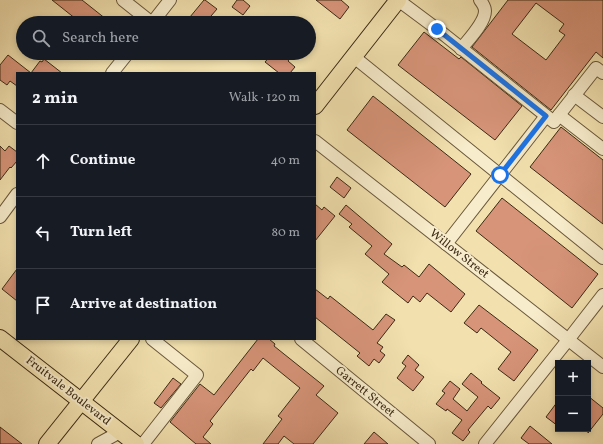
<!DOCTYPE html>
<html lang="en">
<head>
<meta charset="utf-8">
<style>
	:root { --surface:#171b24; --page:#242831; --text:#f1f3f6; --muted:#9ea1a6; --line:#363941 }
	body { margin:0; font-family:Vollkorn,serif; background:var(--page); color:var(--text) }
	.controls { position:absolute; right:12px; bottom:12px; display:grid; overflow:hidden; border-radius:0px; box-shadow:0 2px 6px #0003 }
	.controls button { width:36px; height:36px; display:grid; place-items:center; padding:0; border:0; border-bottom:1px solid var(--line); background:var(--surface); color:var(--text); font:20px sans-serif }
	.stop { position:absolute; width:12px; height:12px; margin:-9px; border:3px solid #1a73e8; border-radius:50%; background:#fff }
	.stop.end { background:#1a73e8; border-color:#fff; box-shadow:0 1px 4px #0008 }
	.list { margin:0; padding:0; list-style:none }
	h2 { display:flex; justify-content:space-between; align-items:center; height:52px; margin:0; padding:0 16px; font-size:17px }
	h2 small { font-size:13px; font-weight:400; color:var(--muted) }
	.list li { display:grid; grid-template-columns:26px 1fr auto; gap:12px; align-items:center; box-sizing:border-box; height:72px; padding:0 16px; border-top:1px solid var(--line) }
	.list b { display:block; font-size:15px; white-space:nowrap }
	.list em { font-size:13px; font-style:normal; color:var(--muted) }
	.icon { flex:none; width:22px; height:22px; fill:none; stroke:currentColor; stroke-width:2; stroke-linecap:round; stroke-linejoin:round }
	.map { position:relative; flex:none; width:603px; height:444px; overflow:hidden }
	.search { position:absolute; background:var(--surface); box-shadow:0 2px 6px #0003; left:16px; top:16px; width:300px; height:44px; display:flex; align-items:center; gap:10px; box-sizing:border-box; padding:0 14px; border-radius:22px; color:var(--muted); font-size:15px }
	.panel { position:absolute; background:var(--surface); box-shadow:0 2px 6px #0003; left:16px; top:72px; width:300px; height:268px; border-radius:0px }
	.map>svg:first-child { display:block }
	.building { fill:#d79479; stroke:#3b2a15; fill-rule:evenodd }
	.lines { fill:none; stroke-linecap:round; stroke-linejoin:round }
	.minor-casing { stroke:#69583c; stroke-width:14 }
	.major-casing { stroke:#3b2a15; stroke-width:18 }
	.minor { stroke:#f7eccb; stroke-width:12 }
	.major { stroke:#f2e1af; stroke-width:16 }
	.route { stroke:#1a73e8; stroke-width:5 }
	.labels { text-anchor:middle; dominant-baseline:central; stroke-width:4; stroke-linejoin:round; paint-order:stroke }
	.street-label { font-size:12px; fill:#3b2a15; stroke:#f7eccb }
</style>
</head>
<body>
<div class="map">
<svg width="603" height="444" viewBox="0 0 603 444">
	<rect width="100%" height="100%" fill="#f2e1af"/>
	<filter id="stains"><feTurbulence type="fractalNoise" baseFrequency=".005" numOctaves="4"/><feColorMatrix values="0 0 0 0 .2 0 0 0 0 .09 0 0 0 0 .02 0 0 0 .5 -.17"/></filter>
	<radialGradient id="worn" r=".72"><stop offset=".6" stop-color="#630" stop-opacity="0"/><stop offset="1" stop-color="#630" stop-opacity=".3"/></radialGradient>
	<!-- building -->
	<g class="building">
		<path d="M 52,0 L 82,0 L 111,23 L 81,23 Z"/>
		<path d="M 204,0 L 205,0 L 217,9 L 205,23 L 185,23 Z"/>
		<path d="M 237,0 L 243,0 L 250,6 L 243,15 L 232,7 Z"/>
		<path d="M 316,0 L 341,0 L 349,7 L 340,19 Z"/>
		<path d="M 508,0 L 603,0 L 603,58 L 596,52 L 551,110 L 472,47 ZM 536,3 L 564,24 L 559,31 L 565,35 L 546,60 L 512,34 Z"/>
		<path d="M 424,32 L 459,59 L 461,57 L 522,106 L 495,140 L 398,65 Z"/>
		<path d="M 273,53 L 294,53 L 288,61 L 295,67 L 290,73 L 279,73 L 265,62 Z"/>
		<path d="M 8,55 L 31,73 L 40,61 L 42,62 L 44,59 L 62,73 L 17,73 L 17,86 L 10,81 L 7,85 L 0,80 L 0,65 Z"/>
		<path d="M 373,96 L 471,174 L 445,207 L 347,130 Z"/>
		<path d="M 561,127 L 603,160 L 603,224 L 530,167 Z"/>
		<path d="M 0,146 L 5,151 L 9,146 L 17,152 L 17,161 L 11,168 L 10,167 L 0,180 Z"/>
		<path d="M 337,177 L 351,188 L 344,198 L 330,187 Z"/>
		<path d="M 502,198 L 598,274 L 572,308 L 476,231 Z"/>
		<path d="M 315,204 L 322,210 L 324,207 L 335,216 L 315,241 Z"/>
		<path d="M 346,205 L 392,244 L 384,254 L 402,267 L 404,265 L 419,277 L 429,264 L 465,294 L 451,312 L 427,293 L 420,302 L 413,296 L 408,303 L 382,282 L 389,274 L 365,254 L 372,246 L 349,227 L 352,224 L 339,214 Z"/>
		<path d="M 17,269 L 17,301 L 2,289 Z"/>
		<path d="M 315,289 L 328,299 L 330,296 L 373,330 L 386,314 L 395,320 L 377,343 L 383,347 L 380,351 L 385,355 L 379,363 L 374,359 L 369,366 L 357,356 L 360,353 L 315,317 Z"/>
		<path d="M 479,305 L 538,350 L 514,381 L 498,369 L 511,352 L 481,328 L 477,333 L 464,323 Z"/>
		<path d="M 258,339 L 269,339 L 275,344 L 274,346 L 324,386 L 316,395 L 338,413 L 313,444 L 294,444 L 284,436 L 278,444 L 263,444 L 282,419 L 278,416 L 300,388 L 263,358 L 253,371 L 251,369 L 210,421 L 213,424 L 203,437 L 211,444 L 196,444 L 170,422 L 200,384 L 214,395 Z"/>
		<path d="M 408,355 L 419,365 L 415,370 L 424,377 L 413,391 L 397,378 L 406,366 L 402,363 Z"/>
		<path d="M 471,373 L 482,382 L 481,383 L 500,398 L 491,409 L 488,406 L 468,430 L 470,432 L 463,441 L 452,433 L 462,420 L 447,409 L 446,411 L 436,404 L 445,393 L 442,391 L 450,381 L 460,389 L 453,399 L 467,411 L 478,397 L 462,384 Z"/>
		<path d="M 173,378 L 181,384 L 161,408 L 154,403 Z"/>
		<path d="M 588,396 L 603,408 L 603,414 L 588,433 Z"/>
		<path d="M 558,401 L 558,426 L 546,417 Z"/>
		<path d="M 530,426 L 552,444 L 529,444 L 521,438 Z"/>
		<path d="M 0,427 L 22,444 L 0,444 Z"/>
		<path d="M 374,432 L 388,444 L 364,444 Z"/>
	</g>
	<g class="lines">
		<defs>
			<g id="minor">
				<path d="M 123,0 L 152,23"/>
				<path d="M 398,0 L 437,29 L 554,122 L 559,115 L 603,149"/>
				<path d="M 152,23 L 170,0"/>
				<path d="M 461,49 C 468,40 485,23 485,11 C 485,7 483,4 480,0"/>
				<path d="M 354,57 L 603,258"/>
				<path d="M 112,73 L 128,53"/>
				<path d="M 574,95 L 603,117"/>
				<path d="M 0,110 L 17,123"/>
				<path d="M 559,115 L 596,68 L 603,73"/>
				<path d="M 315,141 L 603,367"/>
				<path d="M 0,217 L 17,194"/>
				<path d="M 446,244 L 546,116"/>
				<path d="M 301,339 L 429,444"/>
				<path d="M 98,444 L 120,432"/>
				<path d="M 143,444 L 197,375 L 152,339"/>
				<path d="M 485,444 L 568,340 L 603,295"/>
			</g>
			<g id="major">
				<path d="M 315,106 L 398,0"/>
				<path d="M 0,338 L 136,444"/>
				<path d="M 47,444 L 131,339"/>
			</g>
		</defs>
		<!-- minor casing -->
		<use href="#minor" class="minor-casing"/>
		<!-- major casing -->
		<use href="#major" class="major-casing"/>
		<!-- minor -->
		<use href="#minor" class="minor"/>
		<!-- major -->
		<use href="#major" class="major"/>
	</g>
	<g class="lines">
		<!-- route -->
		<path class="route" d="M 437,29 L 546,116 L 500,175"/>
	</g>
	<g class="labels">
		<!-- street labels -->
		<g class="street-label">
			<text transform="translate(459 254) rotate(38)">Willow Street</text>
			<text transform="translate(68 391) rotate(38)">Fruitvale Boulevard</text>
			<text transform="translate(365 392) rotate(39)">Garrett Street</text>
		</g>
	</g>
	<rect width="100%" height="100%" filter="url(#stains)"/>
	<rect width="100%" height="100%" fill="url(#worn)"/>
</svg>
<div class="controls">
<button>+</button>
<button>−</button>
</div>
<div class="stop" style="left:500px;top:175px"></div>
<div class="stop end" style="left:437px;top:29px"></div>
<div class="search"><svg class="icon" aria-label="search" viewBox="0 0 24 24"><circle cx="10" cy="10" r="6"/><path d="M15 15l6 6"/></svg>Search here</div>
<section class="panel">
<h2>2 min<small>Walk · 120 m</small></h2>
<ul class="list">
<li><svg class="icon" aria-label="ahead" viewBox="0 0 24 24"><path d="M12 20V5M6 11l6-6 6 6"/></svg><div><b>Continue</b></div><em>40 m</em></li>
<li><svg class="icon" aria-label="left" viewBox="0 0 24 24"><path d="M17 20v-9H6M10 6l-5 5 5 5"/></svg><div><b>Turn left</b></div><em>80 m</em></li>
<li><svg class="icon" aria-label="arrive" viewBox="0 0 24 24"><path d="M6 21V4h12l-3 4 3 4H6"/></svg><div><b>Arrive at destination</b></div></li>
</ul>
</section>
</div>
</body>
</html>
